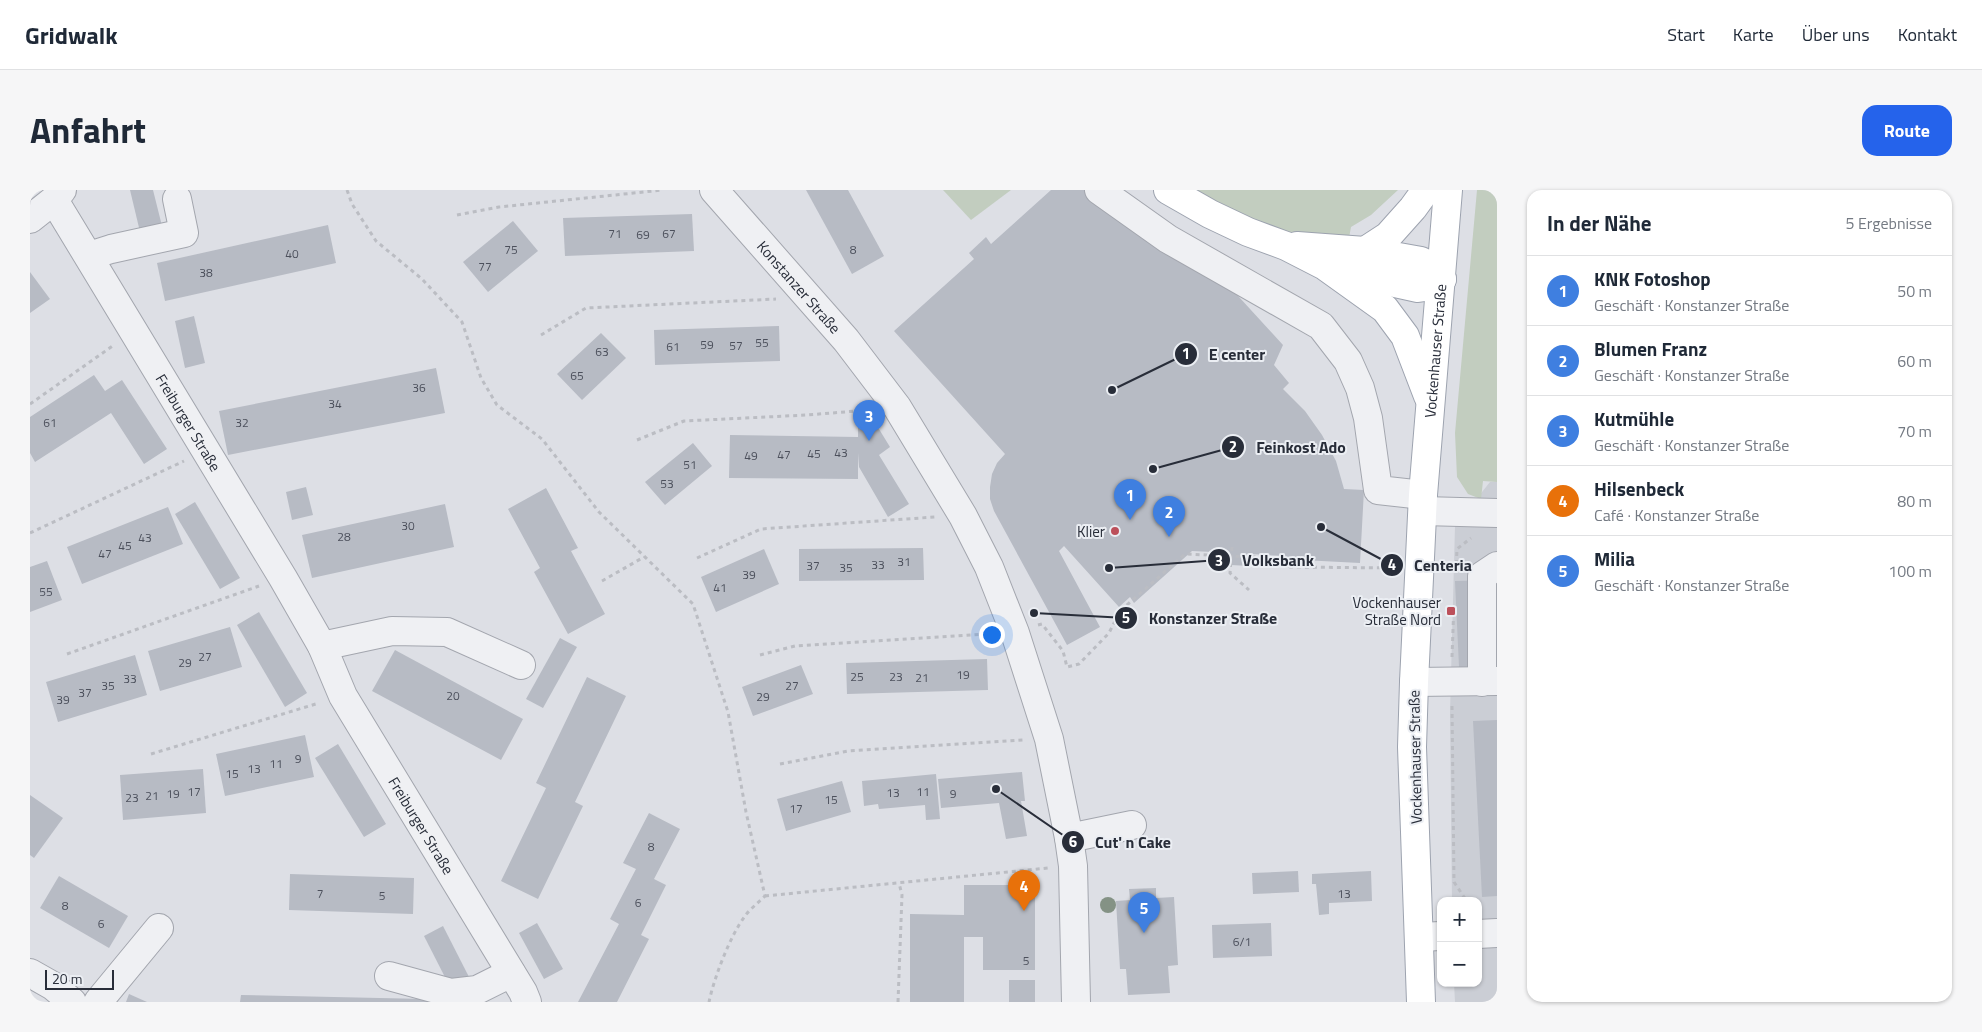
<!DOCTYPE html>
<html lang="de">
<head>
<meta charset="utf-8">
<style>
	:root { --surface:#fff; --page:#f6f6f7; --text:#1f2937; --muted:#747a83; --line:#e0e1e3; --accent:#2563eb }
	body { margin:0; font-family:"Titillium Web",sans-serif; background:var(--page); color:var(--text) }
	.controls { position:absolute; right:15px; bottom:15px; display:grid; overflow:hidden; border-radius:10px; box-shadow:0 1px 4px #0004 }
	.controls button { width:45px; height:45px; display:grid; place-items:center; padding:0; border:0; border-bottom:1px solid var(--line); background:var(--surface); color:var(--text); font:25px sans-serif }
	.scale { position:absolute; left:15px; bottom:12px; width:69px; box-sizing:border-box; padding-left:5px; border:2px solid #282d39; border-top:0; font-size:14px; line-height:18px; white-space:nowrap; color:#282d39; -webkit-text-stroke:4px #ebeef3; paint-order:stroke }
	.you { position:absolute; left:961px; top:444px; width:18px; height:18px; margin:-12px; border:4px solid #fff; border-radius:50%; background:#1a73e8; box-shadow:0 0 0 8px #1a73e833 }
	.badge { display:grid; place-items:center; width:32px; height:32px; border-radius:50%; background:var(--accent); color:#fff; font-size:16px; font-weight:700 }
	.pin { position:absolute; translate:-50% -41px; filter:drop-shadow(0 1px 2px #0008) }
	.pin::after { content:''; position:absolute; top:26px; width:18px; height:15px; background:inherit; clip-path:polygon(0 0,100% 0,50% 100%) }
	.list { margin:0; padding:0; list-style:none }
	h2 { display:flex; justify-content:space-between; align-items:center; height:65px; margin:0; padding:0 20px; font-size:21px }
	h2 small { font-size:16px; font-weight:400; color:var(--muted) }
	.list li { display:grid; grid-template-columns:32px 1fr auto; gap:15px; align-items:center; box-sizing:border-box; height:70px; padding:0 20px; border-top:1px solid var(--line) }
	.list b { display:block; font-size:19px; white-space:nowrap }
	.list p { margin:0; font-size:16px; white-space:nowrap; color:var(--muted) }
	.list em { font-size:16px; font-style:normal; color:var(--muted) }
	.map { position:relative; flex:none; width:1467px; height:812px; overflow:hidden; border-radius:15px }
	header { display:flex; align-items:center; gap:30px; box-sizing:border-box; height:70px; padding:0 25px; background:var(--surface); border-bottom:1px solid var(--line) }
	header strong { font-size:24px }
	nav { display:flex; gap:28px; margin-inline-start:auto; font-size:18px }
	.intro { display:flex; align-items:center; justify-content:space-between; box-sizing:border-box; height:120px; padding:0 30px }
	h1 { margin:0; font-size:35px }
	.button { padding:12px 22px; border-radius:15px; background:var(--accent); color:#fff; font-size:18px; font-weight:700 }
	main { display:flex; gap:30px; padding:0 30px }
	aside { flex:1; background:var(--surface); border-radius:15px; box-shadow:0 1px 4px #0004 }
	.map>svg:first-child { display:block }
	.built { fill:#cbced5 }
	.green { fill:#c2cdbf }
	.building { fill:#b7bbc4 }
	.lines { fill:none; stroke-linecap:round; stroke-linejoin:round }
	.minor-casing { stroke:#a3a6ae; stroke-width:30 }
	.major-casing { stroke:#9da3af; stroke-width:30 }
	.path { stroke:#bbbdc3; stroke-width:3; stroke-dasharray:4 4; stroke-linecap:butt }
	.minor { stroke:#eff0f3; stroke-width:28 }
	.major { stroke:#fff; stroke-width:28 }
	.tree { fill:#849285 }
	.poi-dot { fill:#bc4f5a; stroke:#ebeef3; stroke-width:2 }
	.labels { text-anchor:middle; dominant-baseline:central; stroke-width:4; stroke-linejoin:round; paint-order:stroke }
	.number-label { font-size:12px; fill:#4c505c }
	.street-label { font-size:15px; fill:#282d39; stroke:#ebeef3 }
	.poi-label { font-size:15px; fill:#282d39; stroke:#ebeef3; text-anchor:end }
	.leader { fill:none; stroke:#282d39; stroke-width:2 }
	.callout-dot { fill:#282d39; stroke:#ebeef3; stroke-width:2 }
	.mark-label { font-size:15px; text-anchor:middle; font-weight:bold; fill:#fff }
	.callout-label { font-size:16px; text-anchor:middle; font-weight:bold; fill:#282d39; stroke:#ebeef3; stroke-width:4; stroke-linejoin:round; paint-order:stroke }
</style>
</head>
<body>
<header>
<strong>Gridwalk</strong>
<nav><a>Start</a><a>Karte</a><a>Über uns</a><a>Kontakt</a></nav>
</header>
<div class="intro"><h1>Anfahrt</h1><a class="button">Route</a></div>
<main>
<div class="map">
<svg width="1467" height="812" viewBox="0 0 1467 812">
	<rect width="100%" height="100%" fill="#dddfe5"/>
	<!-- built -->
	<path class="built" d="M 1460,292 L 1467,292 L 1467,812 L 1425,812 L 1424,793 L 1448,793 L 1448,711 L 1422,711 L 1420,523 L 1425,336 Z"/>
	<!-- green -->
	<g class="green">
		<path d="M 913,0 L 981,0 L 941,30 Z"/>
		<path d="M 1163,0 L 1368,0 L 1341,25 L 1321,37 L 1319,48 L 1284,48 L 1235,36 Z"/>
		<path d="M 1447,0 L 1467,0 L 1467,292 L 1453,291 L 1451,309 L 1438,304 L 1427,287 L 1425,243 Z"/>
	</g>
	<!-- building -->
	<g class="building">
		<path d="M 100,0 L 123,0 L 133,40 L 111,46 Z"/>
		<path d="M 776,0 L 818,0 L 854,66 L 822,84 Z"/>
		<path d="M 1021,0 L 1057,0 L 1188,84 L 1253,155 L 1244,175 L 1259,193 L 1253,199 L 1275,221 L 1292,245 L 1306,271 L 1314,299 L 1334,300 L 1330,373 L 1253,369 L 1253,366 L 1220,364 L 1219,376 L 1183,374 L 1183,362 L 1162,361 L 1104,413 L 1100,407 L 1089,417 L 1034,356 L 1029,361 L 1070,437 L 1037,455 L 964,321 L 960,309 L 960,297 L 962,284 L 967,273 L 975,264 L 864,141 L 944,69 L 939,63 L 956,47 L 961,54 Z"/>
		<path d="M 662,24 L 664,61 L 535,66 L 533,28 Z"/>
		<path d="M 483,31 L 508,61 L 458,102 L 433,72 Z"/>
		<path d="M 298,35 L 306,73 L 135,111 L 127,73 Z"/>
		<path d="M 0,82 L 20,109 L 0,123 Z"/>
		<path d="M 164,126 L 175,173 L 155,178 L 145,131 Z"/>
		<path d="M 749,136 L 750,171 L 625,175 L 624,140 Z"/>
		<path d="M 571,143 L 596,168 L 552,210 L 527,184 Z"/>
		<path d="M 406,178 L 415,223 L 198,265 L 189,221 Z"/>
		<path d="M 64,185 L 75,201 L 92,190 L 137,259 L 114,274 L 81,223 L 5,272 L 0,263 L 0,227 Z"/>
		<path d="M 841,226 L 860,257 L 849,265 L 879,314 L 858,327 L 829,277 L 828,263 L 828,289 L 699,288 L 700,245 L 828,247 L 828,235 Z"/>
		<path d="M 663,253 L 682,276 L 635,315 L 615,292 Z"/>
		<path d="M 276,297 L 283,325 L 262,330 L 256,302 Z"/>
		<path d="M 516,298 L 548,358 L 541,361 L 575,424 L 538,444 L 504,382 L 510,378 L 478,319 Z"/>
		<path d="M 165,312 L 210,388 L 190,399 L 145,324 Z"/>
		<path d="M 415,314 L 424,357 L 282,388 L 272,345 Z"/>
		<path d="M 138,317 L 153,354 L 52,394 L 37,357 Z"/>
		<path d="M 893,358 L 894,390 L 769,391 L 769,359 Z"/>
		<path d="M 734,359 L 749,394 L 686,422 L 671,387 Z"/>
		<path d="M 17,371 L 32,410 L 0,422 L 0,377 Z"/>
		<path d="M 1467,390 L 1467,475 L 1429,477 L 1425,391 Z"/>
		<path d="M 229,422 L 277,503 L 255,517 L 207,435 Z"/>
		<path d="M 200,437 L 212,477 L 130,501 L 118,461 Z"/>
		<path d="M 530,448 L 547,457 L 513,518 L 496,509 Z"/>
		<path d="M 365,460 L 493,529 L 471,570 L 342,501 Z"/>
		<path d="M 105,465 L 117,505 L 28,532 L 16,492 Z"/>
		<path d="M 957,469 L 958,500 L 817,504 L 816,473 Z"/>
		<path d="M 771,475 L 783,504 L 723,526 L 712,497 Z"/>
		<path d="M 557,487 L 596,506 L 545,612 L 553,616 L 508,709 L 471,691 L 516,598 L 506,593 Z"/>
		<path d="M 1467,530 L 1467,706 L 1452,707 L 1443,531 Z"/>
		<path d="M 275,545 L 284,587 L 195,606 L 186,564 Z"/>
		<path d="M 308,554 L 356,634 L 334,647 L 285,568 Z"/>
		<path d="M 173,579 L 176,623 L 93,630 L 90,585 Z"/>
		<path d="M 992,582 L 995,611 L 991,611 L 997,646 L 976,649 L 969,613 L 911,618 L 908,589 Z"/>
		<path d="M 906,584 L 910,629 L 896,630 L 895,615 L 849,619 L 848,614 L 834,616 L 832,591 Z"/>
		<path d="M 812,591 L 821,622 L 756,641 L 747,609 Z"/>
		<path d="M 0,605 L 33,628 L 4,668 L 0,665 Z"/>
		<path d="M 619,623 L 650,639 L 624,689 L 636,695 L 611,745 L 619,749 L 587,812 L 548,812 L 589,734 L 580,729 L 606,679 L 593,673 Z"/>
		<path d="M 1268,681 L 1269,702 L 1223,704 L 1222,683 Z"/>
		<path d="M 1341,681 L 1342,711 L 1299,713 L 1299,724 L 1289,725 L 1286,694 L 1282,694 L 1282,684 Z"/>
		<path d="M 260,684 L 384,688 L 383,724 L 259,720 Z"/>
		<path d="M 29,686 L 98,726 L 79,758 L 10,718 Z"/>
		<path d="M 934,695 L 1005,695 L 1005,780 L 953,780 L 953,747 L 934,747 L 934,812 L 880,812 L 880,724 L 934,725 Z"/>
		<path d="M 1126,698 L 1126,708 L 1144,707 L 1148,775 L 1138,776 L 1140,803 L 1098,805 L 1096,779 L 1090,779 L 1086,711 L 1100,710 L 1099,699 Z"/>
		<path d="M 507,733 L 533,779 L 514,789 L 489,743 Z"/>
		<path d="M 1241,733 L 1242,766 L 1183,768 L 1182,735 Z"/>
		<path d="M 413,736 L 439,787 L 420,797 L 394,746 Z"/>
		<rect x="979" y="790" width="26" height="22"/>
		<path d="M 99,804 L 117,812 L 96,812 Z"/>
		<path d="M 211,805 L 441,810 L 441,812 L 210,812 Z"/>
	</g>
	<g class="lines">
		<defs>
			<g id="minor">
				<path id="s1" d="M 684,0 L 816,150 L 867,217 L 933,326 L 959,377 L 985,443 L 1019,549 L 1039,648 L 1043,676 L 1046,812"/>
				<path d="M 1069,0 L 1138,49 L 1291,136 L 1318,171 L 1330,198 L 1338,228 L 1348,300 L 1393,305"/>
				<path id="s2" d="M 24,10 L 253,388 L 292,456 L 313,506 L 493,802 L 497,812"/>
				<path d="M 0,29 L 24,10 L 32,0"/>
				<path d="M 59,66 L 81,59 L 154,43 L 147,9"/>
				<path d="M 1393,321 L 1467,323"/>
				<path d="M 292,456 L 362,441 L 417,442 L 491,475"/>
				<path d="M 1384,492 L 1467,491"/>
				<path d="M 1452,492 L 1452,386 L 1467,376"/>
				<path d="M 1039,648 L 1102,635"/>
				<path d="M 1448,744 L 1467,743"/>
				<path d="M 1389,747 L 1411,746"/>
				<path d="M 0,783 L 23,796 L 42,812"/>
				<path d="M 359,786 L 421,803 L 447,800 L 481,783"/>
				<path d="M 68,812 L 129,738"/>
			</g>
			<g id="major">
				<path d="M 1138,0 L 1180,24 L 1218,42 L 1256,56 L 1295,76 L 1355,119 L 1375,146 L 1398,206"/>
				<path d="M 1267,56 L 1335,61 L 1391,71 L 1403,78 L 1412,89"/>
				<path d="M 1335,61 L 1358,46 L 1383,18 L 1396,0"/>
				<path d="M 1311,81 L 1388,98 L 1402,96 L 1412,89"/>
				<path id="s3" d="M 1391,812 L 1382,557 L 1384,492 L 1393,305 L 1418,0"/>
			</g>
		</defs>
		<!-- minor casing -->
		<use href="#minor" class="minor-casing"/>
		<!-- major casing -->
		<use href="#major" class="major-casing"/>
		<!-- path -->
		<g class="path">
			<path d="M 317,0 L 322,14 L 346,51 L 392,89 L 432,132 L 451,188 L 467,215 L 512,249 L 569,322 L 663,414 L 698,522 L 716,622 L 735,706 C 728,713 720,719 715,726 C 700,746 684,788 679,812"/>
			<path d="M 427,25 L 469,17 L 633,0"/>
			<path d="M 511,145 L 556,118 L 746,109"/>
			<path d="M 0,214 L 84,155"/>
			<path d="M 607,250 L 654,231 L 777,225 L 839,220"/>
			<path d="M 0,343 L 154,271"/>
			<path d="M 1202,357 L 1200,383 L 1219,400"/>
			<path d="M 667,368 L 731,339 L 905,327"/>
			<path d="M 1426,382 L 1427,359 L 1441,348"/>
			<path d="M 572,391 L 614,367"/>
			<path d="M 1008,435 L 1012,434 L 1033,461 L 1037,477 L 1049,474 L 1079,443 L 1090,421 L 1155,364 L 1246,368 L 1260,377 L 1364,378"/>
			<path d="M 37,464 L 229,396"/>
			<path d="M 730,465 L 765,456 L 958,444"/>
			<path d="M 1422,467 L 1424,413"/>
			<path d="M 1422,516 L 1424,692 L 1436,710"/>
			<path d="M 121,564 L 289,513"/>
			<path d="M 750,574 L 818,561 L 993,550"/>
			<path d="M 735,706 L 1018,678"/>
			<path d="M 868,812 L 872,705 L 869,693"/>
		</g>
		<!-- minor -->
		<use href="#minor" class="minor"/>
		<!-- major -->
		<use href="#major" class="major"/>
	</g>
	<!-- trees -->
	<circle class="tree" cx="1078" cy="715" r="8"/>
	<!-- markers -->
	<g class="poi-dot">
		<circle cx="1085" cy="341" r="5"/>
		<rect x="1416" y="416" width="10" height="10" rx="2.5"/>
	</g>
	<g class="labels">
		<!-- number labels -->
		<g class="number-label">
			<text x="585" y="43">71</text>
			<text x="639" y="43">67</text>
			<text x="613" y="44">69</text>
			<text x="481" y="59">75</text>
			<text x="823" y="59">8</text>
			<text x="262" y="63">40</text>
			<text x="455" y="76">77</text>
			<text x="176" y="82">38</text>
			<text x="732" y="152">55</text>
			<text x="677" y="154">59</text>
			<text x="706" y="155">57</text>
			<text x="643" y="156">61</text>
			<text x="572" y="161">63</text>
			<text x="547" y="185">65</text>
			<text x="389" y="197">36</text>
			<text x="305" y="213">34</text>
			<text x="20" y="232">61</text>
			<text x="212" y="232">32</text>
			<text x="811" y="262">43</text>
			<text x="784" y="263">45</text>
			<text x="754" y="264">47</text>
			<text x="721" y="265">49</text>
			<text x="660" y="274">51</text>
			<text x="637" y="293">53</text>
			<text x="378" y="335">30</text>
			<text x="314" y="346">28</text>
			<text x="115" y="347">43</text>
			<text x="95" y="355">45</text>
			<text x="75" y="363">47</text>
			<text x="874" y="371">31</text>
			<text x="848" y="374">33</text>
			<text x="783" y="375">37</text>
			<text x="816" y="377">35</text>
			<text x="719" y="384">39</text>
			<text x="690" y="397">41</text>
			<text x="16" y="401">55</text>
			<text x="175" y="466">27</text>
			<text x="155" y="472">29</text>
			<text x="933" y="484">19</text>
			<text x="827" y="486">25</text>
			<text x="866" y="486">23</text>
			<text x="892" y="487">21</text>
			<text x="100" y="488">33</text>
			<text x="78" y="495">35</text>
			<text x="762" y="495">27</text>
			<text x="55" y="502">37</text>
			<text x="423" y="505">20</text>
			<text x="733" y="506">29</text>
			<text x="33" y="509">39</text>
			<text x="268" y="568">9</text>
			<text x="246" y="573">11</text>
			<text x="224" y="578">13</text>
			<text x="202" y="583">15</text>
			<text x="164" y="601">17</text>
			<text x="893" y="601">11</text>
			<text x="863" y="602">13</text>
			<text x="143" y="603">19</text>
			<text x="923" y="603">9</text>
			<text x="122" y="605">21</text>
			<text x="102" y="607">23</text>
			<text x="801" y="609">15</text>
			<text x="766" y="618">17</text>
			<text x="621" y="656">8</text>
			<text x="290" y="703">7</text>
			<text x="1314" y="703">13</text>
			<text x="352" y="705">5</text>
			<text x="608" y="712">6</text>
			<text x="35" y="715">8</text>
			<text x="71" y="733">6</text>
			<text x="1212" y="751">6/1</text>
			<text x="996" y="770">5</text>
		</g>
		<!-- street labels -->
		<g class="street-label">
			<text stroke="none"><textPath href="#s1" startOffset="129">Konstanzer Straße</textPath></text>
			<text stroke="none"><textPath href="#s3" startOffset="652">Vockenhauser Straße</textPath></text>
			<text stroke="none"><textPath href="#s2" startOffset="260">Freiburger Straße</textPath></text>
			<text transform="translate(1385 567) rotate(-91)">Vockenhauser Straße</text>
			<text stroke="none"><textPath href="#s2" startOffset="726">Freiburger Straße</textPath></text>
		</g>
		<!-- poi labels -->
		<g class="poi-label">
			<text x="1075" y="341">Klier</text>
			<text x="1411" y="412">Vockenhauser<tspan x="1411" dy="17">Straße Nord</tspan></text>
		</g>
	</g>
	<!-- callouts -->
	<path class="leader" d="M1082 200L1156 164M1123 279L1203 257M1079 378L1189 370M1291 337L1362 375M1004 423L1096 428M966 599L1043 652"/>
	<g class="callout-dot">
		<circle cx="1082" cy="200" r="5"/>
		<circle cx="1123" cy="279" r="5"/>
		<circle cx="1079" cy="378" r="5"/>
		<circle cx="1291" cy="337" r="5"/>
		<circle cx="1004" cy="423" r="5"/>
		<circle cx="966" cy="599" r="5"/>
		<circle cx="1156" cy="164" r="12"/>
		<circle cx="1203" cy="257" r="12"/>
		<circle cx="1189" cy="370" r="12"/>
		<circle cx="1362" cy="375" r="12"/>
		<circle cx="1096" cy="428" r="12"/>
		<circle cx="1043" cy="652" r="12"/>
	</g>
	<g class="mark-label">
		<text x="1156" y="169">1</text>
		<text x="1203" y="262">2</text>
		<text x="1189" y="376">3</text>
		<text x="1362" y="380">4</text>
		<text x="1096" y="433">5</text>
		<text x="1043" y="657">6</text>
	</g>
	<g class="callout-label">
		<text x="1207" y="170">E center</text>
		<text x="1271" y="263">Feinkost Ado</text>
		<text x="1248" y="376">Volksbank</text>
		<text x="1413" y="381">Centeria</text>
		<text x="1183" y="434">Konstanzer Straße</text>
		<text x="1103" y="658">Cut' n Cake</text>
	</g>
</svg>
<div class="controls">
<button>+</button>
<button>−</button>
</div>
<div class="scale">20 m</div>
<div class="you"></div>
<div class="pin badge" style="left:1100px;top:330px;background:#3f7fe0">1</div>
<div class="pin badge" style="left:1139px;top:347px;background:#3f7fe0">2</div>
<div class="pin badge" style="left:839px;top:251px;background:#3f7fe0">3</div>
<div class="pin badge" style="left:994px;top:721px;background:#e8710a">4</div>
<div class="pin badge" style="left:1114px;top:743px;background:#3f7fe0">5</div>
</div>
<aside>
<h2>In der Nähe<small>5 Ergebnisse</small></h2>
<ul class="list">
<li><span class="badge" style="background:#3f7fe0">1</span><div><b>KNK Fotoshop</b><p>Geschäft · Konstanzer Straße</p></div><em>50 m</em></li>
<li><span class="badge" style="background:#3f7fe0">2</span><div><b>Blumen Franz</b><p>Geschäft · Konstanzer Straße</p></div><em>60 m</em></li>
<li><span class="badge" style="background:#3f7fe0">3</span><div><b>Kutmühle</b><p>Geschäft · Konstanzer Straße</p></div><em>70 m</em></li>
<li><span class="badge" style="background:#e8710a">4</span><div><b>Hilsenbeck</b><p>Café · Konstanzer Straße</p></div><em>80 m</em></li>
<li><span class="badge" style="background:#3f7fe0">5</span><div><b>Milia</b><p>Geschäft · Konstanzer Straße</p></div><em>100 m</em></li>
</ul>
</aside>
</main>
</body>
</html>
